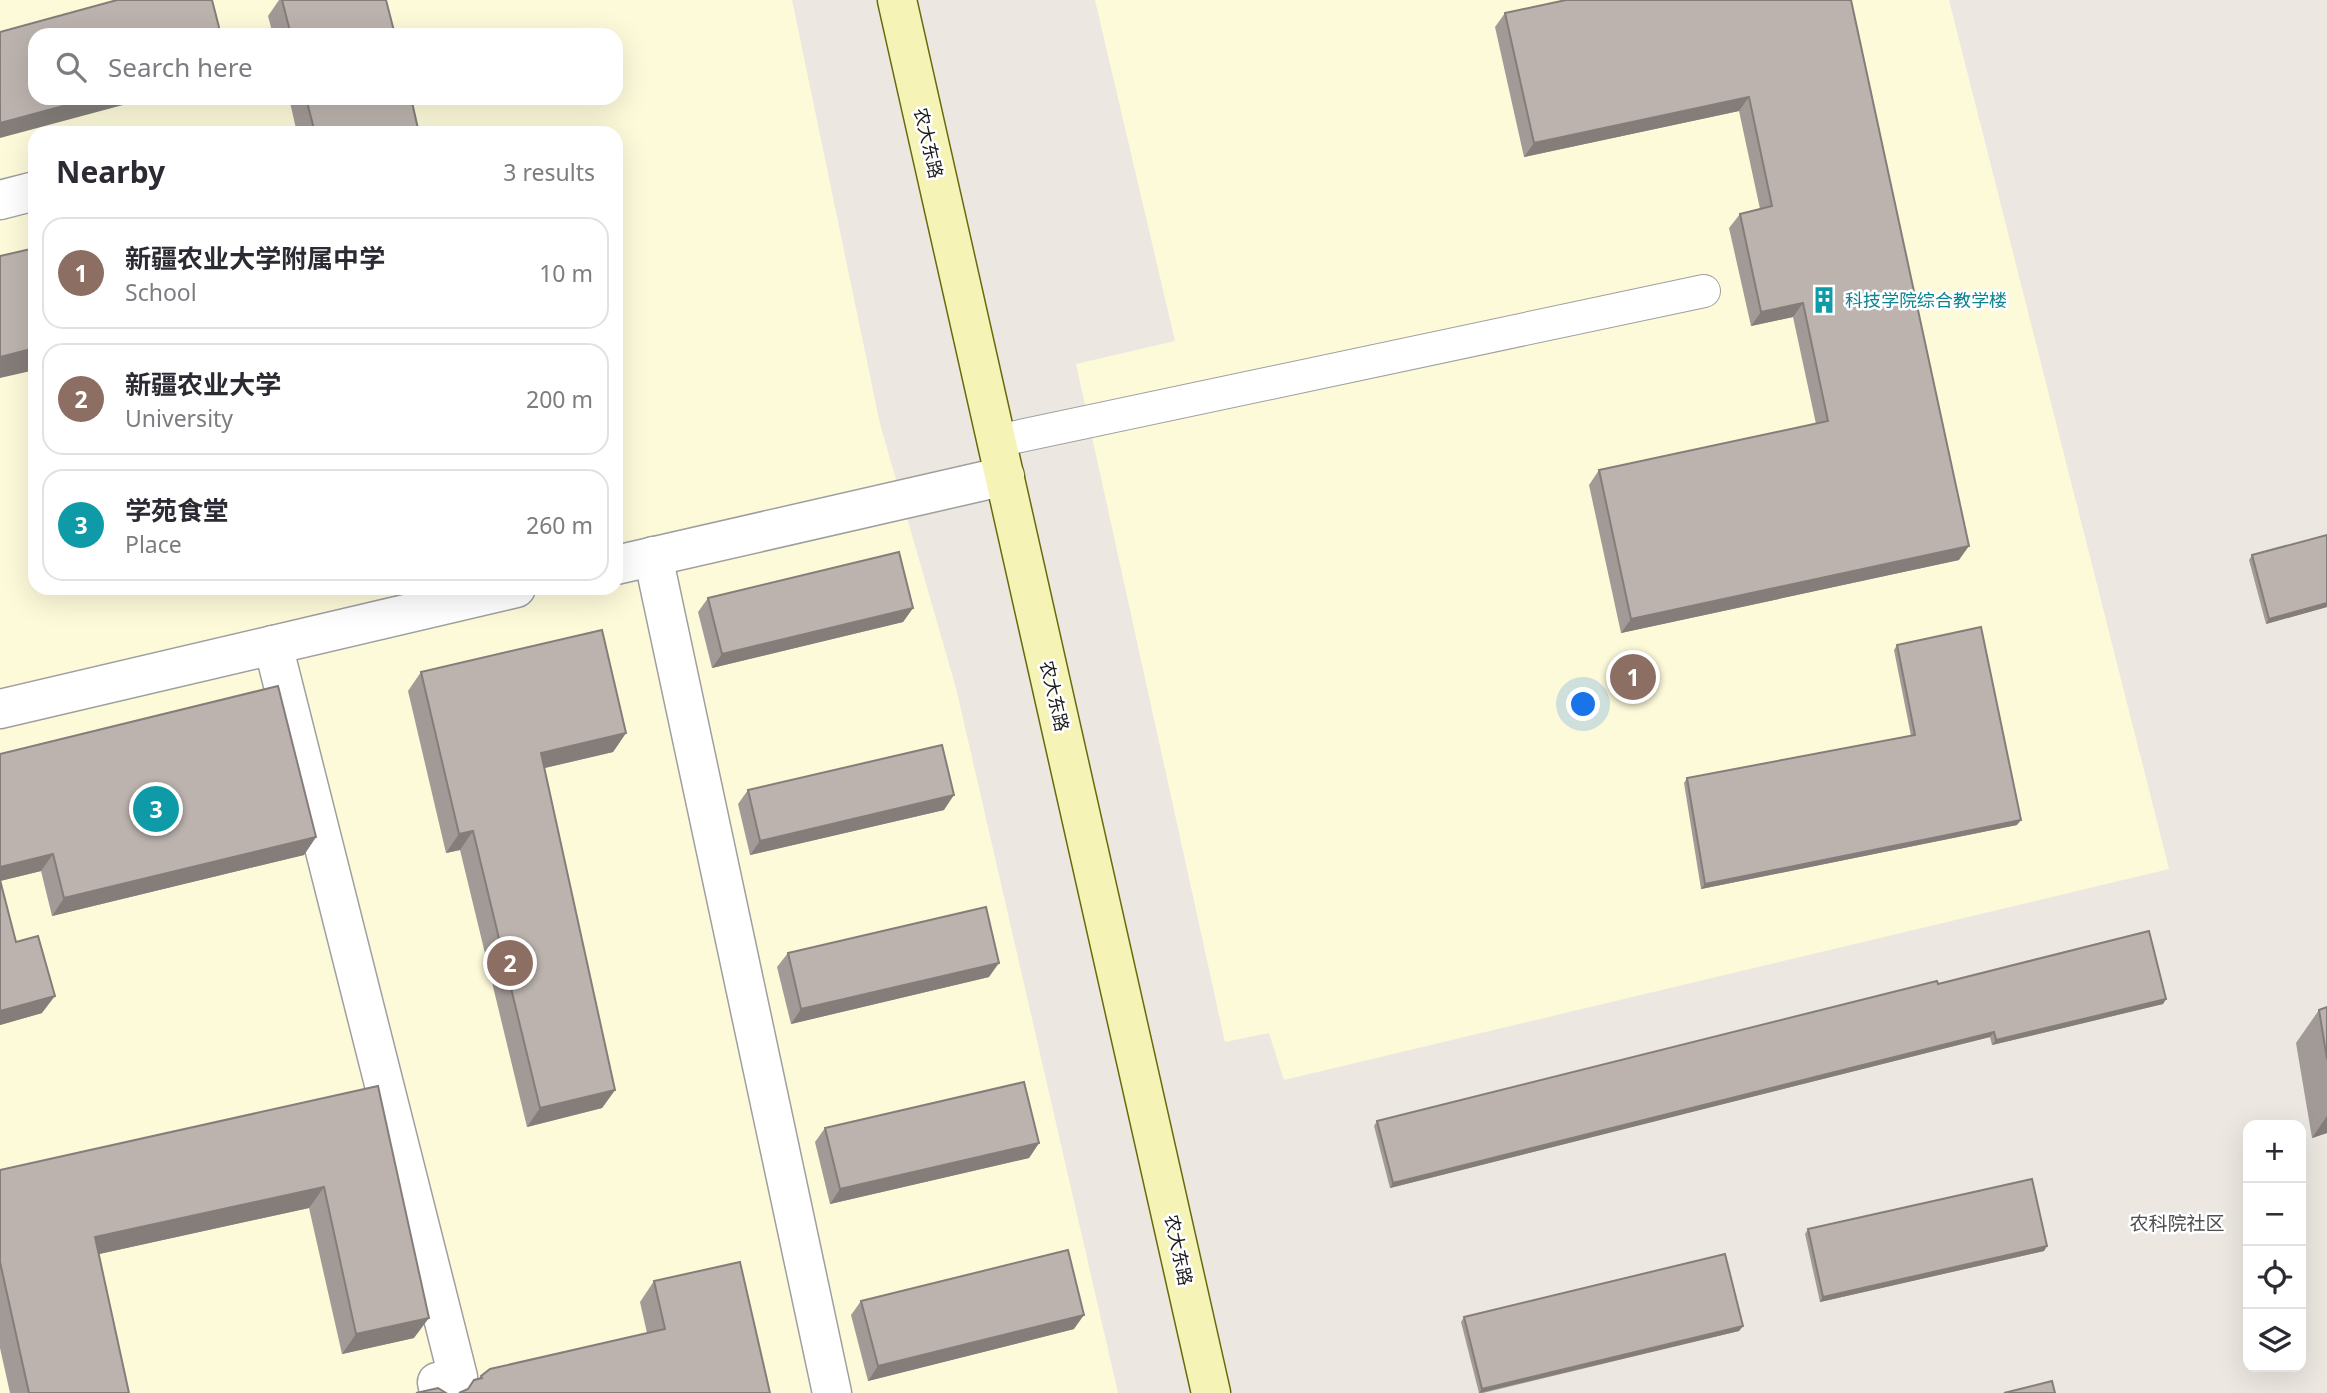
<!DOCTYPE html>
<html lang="en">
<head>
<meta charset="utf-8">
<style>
	:root { --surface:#fff; --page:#f7f7f7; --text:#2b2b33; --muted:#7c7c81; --line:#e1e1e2; --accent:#bb0b1b }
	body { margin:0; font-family:"Noto Sans","Noto Sans SC",sans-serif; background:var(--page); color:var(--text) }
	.controls { position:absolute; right:21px; bottom:21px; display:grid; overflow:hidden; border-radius:14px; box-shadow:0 7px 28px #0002 }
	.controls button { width:63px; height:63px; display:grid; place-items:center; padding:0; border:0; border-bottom:2px solid var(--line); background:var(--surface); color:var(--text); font:35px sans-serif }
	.you { position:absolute; left:1584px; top:705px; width:24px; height:24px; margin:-18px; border:5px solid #fff; border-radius:50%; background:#1a73e8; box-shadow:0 0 0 10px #1a73e833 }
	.badge { display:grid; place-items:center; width:46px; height:46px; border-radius:50%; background:var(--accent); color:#fff; font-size:23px; font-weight:700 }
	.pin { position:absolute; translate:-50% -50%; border:4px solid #fff; box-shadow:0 2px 7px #0006 }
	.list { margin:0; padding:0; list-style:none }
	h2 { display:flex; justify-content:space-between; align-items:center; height:91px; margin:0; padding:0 28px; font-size:30px }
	h2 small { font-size:23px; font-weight:400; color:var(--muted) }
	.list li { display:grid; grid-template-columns:46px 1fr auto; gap:21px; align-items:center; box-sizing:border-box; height:112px; margin:0 14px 14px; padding:0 14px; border:2px solid var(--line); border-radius:21px }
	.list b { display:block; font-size:26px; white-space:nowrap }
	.list p { margin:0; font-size:23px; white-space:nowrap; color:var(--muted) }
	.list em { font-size:23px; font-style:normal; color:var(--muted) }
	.icon { flex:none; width:38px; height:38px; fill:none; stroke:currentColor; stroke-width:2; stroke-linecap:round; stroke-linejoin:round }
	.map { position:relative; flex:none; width:2327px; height:1393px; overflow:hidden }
	.search { position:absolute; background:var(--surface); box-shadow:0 7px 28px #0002; left:28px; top:28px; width:595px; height:77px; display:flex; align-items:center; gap:18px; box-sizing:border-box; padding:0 24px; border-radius:21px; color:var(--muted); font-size:26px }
	.panel { position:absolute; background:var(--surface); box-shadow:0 7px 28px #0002; left:28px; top:126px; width:595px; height:469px; border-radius:21px }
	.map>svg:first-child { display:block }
	.education { fill:#fdfada; fill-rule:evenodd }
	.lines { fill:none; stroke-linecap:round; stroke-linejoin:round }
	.pedestrian-casing { stroke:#9f9f9f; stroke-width:34 }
	.minor-casing { stroke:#9f9f9f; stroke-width:41 }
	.secondary-casing { stroke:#686a0b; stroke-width:41 }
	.pedestrian { stroke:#fff; stroke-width:32 }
	.minor { stroke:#fff; stroke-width:38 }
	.secondary { stroke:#f5f3b6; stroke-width:38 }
	.wall { fill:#a29a96 }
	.shaded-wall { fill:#847d7a }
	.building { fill:#bcb3ae; stroke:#847d7a; stroke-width:2 }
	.labels { text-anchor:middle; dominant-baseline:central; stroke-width:5; stroke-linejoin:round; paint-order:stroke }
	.street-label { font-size:18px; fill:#1b1b1b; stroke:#fff }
	.culture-label { font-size:18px; fill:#0d838f; stroke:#fff; text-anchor:start }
	.neighbourhood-label { font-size:19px; fill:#4e4e4e; stroke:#fff }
</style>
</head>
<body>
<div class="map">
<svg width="2327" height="1393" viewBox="0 0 2327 1393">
	<rect width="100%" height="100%" fill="#ece8e1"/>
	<!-- education -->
	<g class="education">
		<path d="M 0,0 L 792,0 L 880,424 L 956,688 L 1118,1393 L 0,1393 ZM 35,35 L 616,35 L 616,98 L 35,98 ZM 35,133 L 616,133 L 616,588 L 35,588 Z"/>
		<path d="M 1095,0 L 1949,0 L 2169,869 L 1284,1080 L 1269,1033 L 1225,1042 L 1076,364 L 1175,341 Z"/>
	</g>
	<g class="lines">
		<defs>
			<path id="pedestrian" d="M 997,441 L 1704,291"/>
			<g id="minor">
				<path d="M 0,200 L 35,191"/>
				<path d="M 653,556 L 832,1393"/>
				<path d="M 616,565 L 1005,476"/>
				<path d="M 273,645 L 458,1377 L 437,1382 L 439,1393"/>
				<path d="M 0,709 L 516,588"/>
			</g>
			<path id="secondary" d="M 897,0 L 1211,1393"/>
		</defs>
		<!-- pedestrian casing -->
		<use href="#pedestrian" class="pedestrian-casing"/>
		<!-- minor casing -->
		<use href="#minor" class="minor-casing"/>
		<!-- secondary casing -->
		<use href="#secondary" class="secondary-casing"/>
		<!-- pedestrian -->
		<use href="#pedestrian" class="pedestrian"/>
		<!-- minor -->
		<use href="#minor" class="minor"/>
		<!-- secondary -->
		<use href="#secondary" class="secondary"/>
	</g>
	<!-- wall -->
	<g class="wall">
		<path d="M 279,0 L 386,0 L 395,35 L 273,35 L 268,16 Z"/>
		<path d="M 1851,0 L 1959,560 L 1621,633 L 1589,485 L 1599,470 L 1816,424 L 1793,317 L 1751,326 L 1729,228 L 1740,214 L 1760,209 L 1739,111 L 1524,157 L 1495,27 L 1505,13 Z"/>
		<path d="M 289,98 L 411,98 L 419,133 L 297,133 Z"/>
		<path d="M 2252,555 L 2327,607 L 2266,624 L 2249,560 Z"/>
		<path d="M 708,598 L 913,608 L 903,622 L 712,668 L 698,612 Z"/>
		<path d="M 1897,645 L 2017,825 L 1701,889 L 1684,783 L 1687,778 L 1911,736 L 1894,650 Z"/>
		<path d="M 421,672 L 626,733 L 613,752 L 544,768 L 615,1090 L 602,1108 L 527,1127 L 460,850 L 446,853 L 408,691 Z"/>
		<path d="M 0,754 L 316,837 L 304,855 L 52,916 L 41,871 L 0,881 L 16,942 L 42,1013 L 0,1025 Z"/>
		<path d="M 748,790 L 944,810 L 750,855 L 738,804 Z"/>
		<path d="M 788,953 L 989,977 L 791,1024 L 777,967 Z"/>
		<path d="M 1938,984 L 2166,999 L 2163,1004 L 1992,1045 L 1990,1037 L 1390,1188 L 1374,1126 L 1377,1121 Z"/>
		<path d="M 2327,1007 L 2327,1133 L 2312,1138 L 2296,1043 L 2319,1010 Z"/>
		<path d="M 378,1086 L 414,1338 L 342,1354 L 309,1208 L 99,1254 L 129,1393 L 10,1393 L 0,1348 L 0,1170 Z"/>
		<path d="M 825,1128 L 1039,1143 L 1029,1158 L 830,1204 L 815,1142 Z"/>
		<path d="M 1808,1229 L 2047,1246 L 2044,1251 L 1820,1302 L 1805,1234 Z"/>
		<path d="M 654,1281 L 770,1393 L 468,1389 L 481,1376 L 647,1333 L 640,1302 Z"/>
		<path d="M 861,1301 L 1074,1329 L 868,1381 L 851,1315 Z"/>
		<path d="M 1464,1317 L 1743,1326 L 1739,1331 L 1483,1393 L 1479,1393 L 1461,1322 Z"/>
	</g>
	<!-- shaded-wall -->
	<g class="shaded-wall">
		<path d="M 1749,97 L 1739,111 L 1524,157 L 1534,143 Z"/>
		<path d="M 93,98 L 149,98 L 0,138 L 0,123 Z"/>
		<path d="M 1803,303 L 1793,317 L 1751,326 L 1761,312 Z"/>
		<path d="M 35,348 L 35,370 L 0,378 L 0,357 Z"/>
		<path d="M 1969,546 L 1959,560 L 1621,633 L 1631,619 Z"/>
		<path d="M 2327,603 L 2327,607 L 2266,624 L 2269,619 Z"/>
		<path d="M 913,608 L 903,622 L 712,668 L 722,654 Z"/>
		<path d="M 626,733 L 613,752 L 528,772 L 541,753 Z"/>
		<path d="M 954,795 L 944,810 L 750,855 L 760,841 Z"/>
		<path d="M 2021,820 L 2017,825 L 1701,889 L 1705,884 Z"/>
		<path d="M 473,831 L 460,850 L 446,853 L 459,834 Z"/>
		<path d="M 316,837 L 304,855 L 52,916 L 64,898 Z"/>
		<path d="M 53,854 L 41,871 L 0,881 L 0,867 Z"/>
		<path d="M 999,963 L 989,977 L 791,1024 L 801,1009 Z"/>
		<path d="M 55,996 L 42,1013 L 0,1025 L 0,1011 Z"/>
		<path d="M 2166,999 L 2163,1004 L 1992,1045 L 1996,1040 Z"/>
		<path d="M 1994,1032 L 1990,1037 L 1390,1188 L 1393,1183 Z"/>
		<path d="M 615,1090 L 602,1108 L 527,1127 L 540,1108 Z"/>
		<path d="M 2327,1116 L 2327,1133 L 2312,1138 Z"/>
		<path d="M 1039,1143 L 1029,1158 L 830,1204 L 840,1189 Z"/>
		<path d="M 324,1187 L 309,1208 L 81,1258 L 95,1237 Z"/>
		<path d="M 2047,1246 L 2044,1251 L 1820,1302 L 1823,1297 Z"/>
		<path d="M 1084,1315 L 1074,1329 L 868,1381 L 878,1366 Z"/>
		<path d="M 429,1318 L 414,1338 L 342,1354 L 356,1334 Z"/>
		<path d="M 1743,1326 L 1739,1331 L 1479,1393 L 1482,1389 Z"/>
	</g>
	<!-- building -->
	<g class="building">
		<path d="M 117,0 L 212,0 L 221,35 L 35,35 L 35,98 L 93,98 L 0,123 L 0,32 Z"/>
		<path d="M 282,0 L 386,0 L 395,35 L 291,35 Z"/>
		<path d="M 1566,0 L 1851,0 L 1969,546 L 1631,619 L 1599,470 L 1828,421 L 1803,303 L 1761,312 L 1740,214 L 1772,206 L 1749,97 L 1534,143 L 1505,13 Z"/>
		<path d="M 306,98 L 411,98 L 419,133 L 315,133 Z"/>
		<path d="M 35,248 L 35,348 L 0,357 L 0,256 Z"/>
		<path d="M 2327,535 L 2327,603 L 2269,619 L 2252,555 Z"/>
		<path d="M 899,552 L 913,608 L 722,654 L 708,598 Z"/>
		<path d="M 1981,627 L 2021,820 L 1705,884 L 1687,778 L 1915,735 L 1897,645 Z"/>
		<path d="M 602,630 L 626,733 L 541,753 L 615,1090 L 540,1108 L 473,831 L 459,834 L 421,672 Z"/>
		<path d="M 278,686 L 316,837 L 64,898 L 53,854 L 0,867 L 0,754 Z"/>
		<path d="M 942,745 L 954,795 L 760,841 L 748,790 Z"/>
		<path d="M 0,880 L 16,942 L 38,936 L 55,996 L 0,1011 Z"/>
		<path d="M 986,907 L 999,963 L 801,1009 L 788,953 Z"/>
		<path d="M 2149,931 L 2166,999 L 1996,1040 L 1994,1032 L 1393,1183 L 1377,1121 L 1937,981 L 1938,984 Z"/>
		<path d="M 2327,1007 L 2327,1059 L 2319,1010 Z"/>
		<path d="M 1024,1082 L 1039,1143 L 840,1189 L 825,1128 Z"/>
		<path d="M 378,1086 L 429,1318 L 356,1334 L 324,1187 L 95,1237 L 129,1393 L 29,1393 L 0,1262 L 0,1170 Z"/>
		<path d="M 2032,1179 L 2047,1246 L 1823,1297 L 1808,1229 Z"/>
		<path d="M 1068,1250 L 1084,1315 L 878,1366 L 861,1301 Z"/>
		<path d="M 1725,1254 L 1743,1326 L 1482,1389 L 1464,1317 Z"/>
		<path d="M 740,1262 L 770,1393 L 459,1393 L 468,1389 L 474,1380 L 482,1378 L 481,1376 L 490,1369 L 665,1329 L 654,1281 Z"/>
		<path d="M 2052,1381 L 2055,1393 L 2004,1393 Z"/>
		<path d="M 438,1388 L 446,1393 L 416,1393 Z"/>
	</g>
	<!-- icons -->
	<defs>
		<symbol id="building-bare" viewBox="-9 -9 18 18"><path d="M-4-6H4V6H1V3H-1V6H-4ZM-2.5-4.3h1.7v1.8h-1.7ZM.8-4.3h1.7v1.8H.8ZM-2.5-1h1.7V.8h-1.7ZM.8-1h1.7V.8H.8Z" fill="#0f9aa8" stroke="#fff" stroke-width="2.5" paint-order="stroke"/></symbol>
	</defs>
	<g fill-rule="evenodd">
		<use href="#building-bare" x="1805" y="281" width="38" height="38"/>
	</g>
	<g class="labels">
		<!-- street labels -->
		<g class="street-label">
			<text transform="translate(929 143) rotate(77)">农大东路</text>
			<text transform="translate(1055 696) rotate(77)">农大东路</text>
			<text transform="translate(1179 1250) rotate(78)">农大东路</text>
		</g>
		<!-- culture labels -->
		<g class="culture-label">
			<text x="1845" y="300">科技学院综合教学楼</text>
		</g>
		<!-- neighbourhood labels -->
		<g class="neighbourhood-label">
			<text x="2177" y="1223">农科院社区</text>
		</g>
	</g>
</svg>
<div class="controls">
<button>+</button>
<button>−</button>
<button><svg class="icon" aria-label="locate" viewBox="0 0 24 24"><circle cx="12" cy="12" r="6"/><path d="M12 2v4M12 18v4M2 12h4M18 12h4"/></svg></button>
<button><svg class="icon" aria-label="layers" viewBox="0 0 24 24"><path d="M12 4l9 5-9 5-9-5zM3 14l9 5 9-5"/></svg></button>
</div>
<div class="you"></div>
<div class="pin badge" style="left:1633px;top:677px;background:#8d6e63">1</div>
<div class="pin badge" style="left:510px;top:963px;background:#8d6e63">2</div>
<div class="pin badge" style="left:156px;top:809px;background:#0f9aa8">3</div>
<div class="search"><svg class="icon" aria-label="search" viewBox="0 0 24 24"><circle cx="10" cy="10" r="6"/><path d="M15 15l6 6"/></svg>Search here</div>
<section class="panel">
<h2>Nearby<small>3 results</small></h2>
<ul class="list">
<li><span class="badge" style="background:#8d6e63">1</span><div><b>新疆农业大学附属中学</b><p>School</p></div><em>10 m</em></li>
<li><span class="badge" style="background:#8d6e63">2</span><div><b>新疆农业大学</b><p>University</p></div><em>200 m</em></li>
<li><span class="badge" style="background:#0f9aa8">3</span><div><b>学苑食堂</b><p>Place</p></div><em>260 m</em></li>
</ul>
</section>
</div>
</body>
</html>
